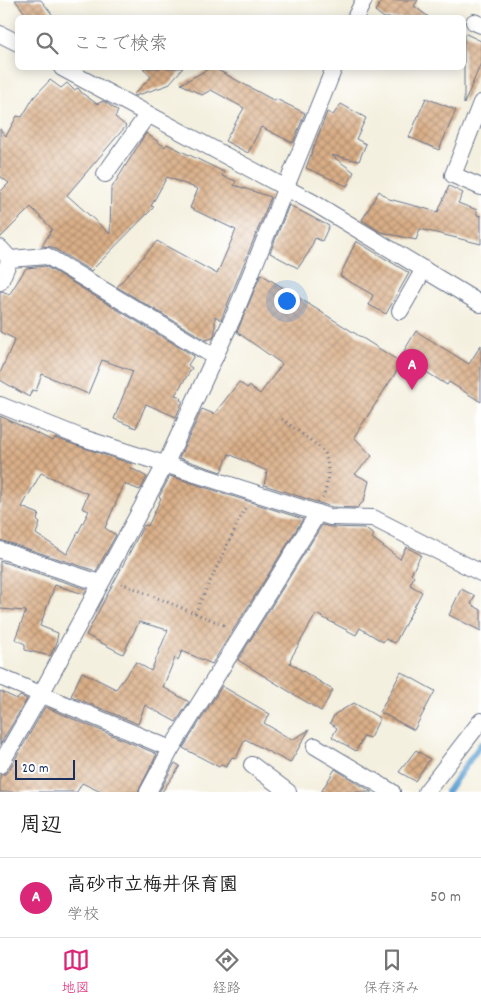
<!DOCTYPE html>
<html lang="ja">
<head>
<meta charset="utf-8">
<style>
	:root { --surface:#fff; --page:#f2f2f2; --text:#222; --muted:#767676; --line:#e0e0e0; --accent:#db2777 }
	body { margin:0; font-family:Dekko,"Klee One",sans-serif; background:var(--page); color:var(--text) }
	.scale { position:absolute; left:15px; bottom:12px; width:60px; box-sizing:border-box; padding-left:5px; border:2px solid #1b2f5e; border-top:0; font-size:14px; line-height:18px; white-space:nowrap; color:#1b2f5e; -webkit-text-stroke:4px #fff; paint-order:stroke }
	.you { position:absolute; left:286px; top:300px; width:18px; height:18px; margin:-12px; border:4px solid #fff; border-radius:50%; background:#1a73e8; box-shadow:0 0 0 8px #1a73e833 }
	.badge { display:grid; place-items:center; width:32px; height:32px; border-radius:50%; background:var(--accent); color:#fff; font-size:16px; font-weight:700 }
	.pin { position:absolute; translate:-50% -41px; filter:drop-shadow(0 1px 2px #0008) }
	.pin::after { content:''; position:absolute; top:26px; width:18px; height:15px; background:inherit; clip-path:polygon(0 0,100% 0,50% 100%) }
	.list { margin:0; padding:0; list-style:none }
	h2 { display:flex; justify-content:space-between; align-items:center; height:65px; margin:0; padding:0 20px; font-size:21px }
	h2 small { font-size:16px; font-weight:400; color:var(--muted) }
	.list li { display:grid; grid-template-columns:32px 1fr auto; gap:15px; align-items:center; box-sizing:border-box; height:80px; padding:0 20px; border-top:1px solid var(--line) }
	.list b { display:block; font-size:19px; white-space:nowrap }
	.list p { margin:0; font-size:16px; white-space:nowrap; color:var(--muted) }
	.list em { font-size:16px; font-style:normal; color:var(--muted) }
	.icon { flex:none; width:28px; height:28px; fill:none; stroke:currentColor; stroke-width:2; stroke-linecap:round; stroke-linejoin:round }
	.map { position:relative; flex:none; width:481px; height:792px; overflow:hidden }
	.search { position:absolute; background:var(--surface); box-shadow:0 2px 12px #0003; left:15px; right:15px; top:15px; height:55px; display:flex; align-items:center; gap:12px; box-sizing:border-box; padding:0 18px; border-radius:8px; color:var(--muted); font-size:19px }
	.sheet { height:145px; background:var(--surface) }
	nav { display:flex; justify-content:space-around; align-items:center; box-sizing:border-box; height:70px; border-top:1px solid var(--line); background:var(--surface); font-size:14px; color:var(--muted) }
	nav a { display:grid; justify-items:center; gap:2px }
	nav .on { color:var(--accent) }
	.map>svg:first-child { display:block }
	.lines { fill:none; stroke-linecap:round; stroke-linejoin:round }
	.stream { stroke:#5fa2d3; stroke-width:6 }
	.building { fill:url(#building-cross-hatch); fill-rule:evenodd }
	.street-casing { stroke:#67738b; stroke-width:18 }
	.path { stroke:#67738b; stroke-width:3; stroke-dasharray:1 4; stroke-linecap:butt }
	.street { stroke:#fff; stroke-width:16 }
</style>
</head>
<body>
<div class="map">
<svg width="481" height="792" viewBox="0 0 481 792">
	<defs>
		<pattern id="building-cross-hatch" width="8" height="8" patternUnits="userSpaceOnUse" patternTransform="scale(1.25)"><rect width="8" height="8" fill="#daaf87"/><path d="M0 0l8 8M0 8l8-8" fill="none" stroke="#b08f72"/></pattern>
	</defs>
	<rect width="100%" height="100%" fill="#fff"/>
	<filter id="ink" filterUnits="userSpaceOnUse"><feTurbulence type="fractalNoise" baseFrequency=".02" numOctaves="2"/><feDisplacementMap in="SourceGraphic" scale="10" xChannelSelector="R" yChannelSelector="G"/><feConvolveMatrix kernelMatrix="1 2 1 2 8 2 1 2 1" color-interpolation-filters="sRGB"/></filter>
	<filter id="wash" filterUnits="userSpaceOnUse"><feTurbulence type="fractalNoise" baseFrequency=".0096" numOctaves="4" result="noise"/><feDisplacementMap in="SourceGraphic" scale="20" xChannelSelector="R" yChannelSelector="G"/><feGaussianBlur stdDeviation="1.12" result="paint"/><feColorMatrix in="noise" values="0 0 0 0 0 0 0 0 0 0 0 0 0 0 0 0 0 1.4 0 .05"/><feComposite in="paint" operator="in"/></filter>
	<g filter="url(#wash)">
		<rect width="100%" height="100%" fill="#f4f0df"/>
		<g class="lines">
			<!-- stream -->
			<path class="stream" d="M 447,792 L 481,744"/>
		</g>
		<g id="blocks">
			<!-- building -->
			<g class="building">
				<path d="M 15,0 L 41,0 L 55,18 L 29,18 Z"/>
				<path d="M 382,0 L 418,0 L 414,6 L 430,18 L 384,18 L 375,11 Z"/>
				<path d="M 464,33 L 481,41 L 481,63 L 464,104 Z"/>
				<path d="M 143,68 L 183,68 L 168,85 L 135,96 L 133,95 L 151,77 Z"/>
				<path d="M 210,68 L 214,68 L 275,101 L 276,99 L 305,113 L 293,143 L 261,127 L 248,153 L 225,141 L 244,108 L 211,90 L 202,95 L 181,84 Z"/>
				<path d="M 50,80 L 61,88 L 67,83 L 74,90 L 78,88 L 82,93 L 97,104 L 103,101 L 108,104 L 118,111 L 115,117 L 126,126 L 67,195 L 110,234 L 111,189 L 146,133 L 165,147 L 167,144 L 224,172 L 222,176 L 236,181 L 234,185 L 271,197 L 221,320 L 215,316 L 215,333 L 213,338 L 206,340 L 117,287 L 157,241 L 217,274 L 236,230 L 190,208 L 198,189 L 167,177 L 151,206 L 154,207 L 91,271 L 52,247 L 42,246 L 52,229 L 31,207 L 0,238 L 0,192 L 9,183 L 0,176 L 0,129 L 6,136 L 17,116 L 22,117 L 34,97 Z"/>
				<path d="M 426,98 L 456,110 L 439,150 L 409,137 Z"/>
				<path d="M 341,104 L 366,118 L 356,139 L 366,144 L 359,161 L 331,155 L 354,172 L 347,186 L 306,168 L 327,112 L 333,115 Z"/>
				<path d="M 449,186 L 463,193 L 458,203 L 477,210 L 477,215 L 481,216 L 481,244 L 420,229 L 416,240 L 381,232 L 362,220 L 379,191 L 389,199 L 438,212 Z"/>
				<path d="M 289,205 L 329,226 L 322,241 L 315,238 L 309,252 L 298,268 L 270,253 Z"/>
				<path d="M 356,241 L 409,273 L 386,314 L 369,305 L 373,295 L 340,276 Z"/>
				<path d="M 45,266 L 194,356 L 188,365 L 192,368 L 175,395 L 181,397 L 180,400 L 183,401 L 176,417 L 146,404 L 136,428 L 114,419 L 133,371 L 102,360 L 88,394 L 42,374 L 36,391 L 32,390 L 29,397 L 0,380 L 0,373 L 15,339 L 0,332 L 0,292 L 3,291 L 9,295 L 26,268 Z"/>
				<path d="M 261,274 L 402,363 L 354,437 L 372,456 L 355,474 L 369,481 L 364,501 L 357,508 L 332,507 L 264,485 L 267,471 L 229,454 L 221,472 L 179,458 L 202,409 L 214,414 L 239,382 L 247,388 L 249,386 L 260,394 L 282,364 L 237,332 Z"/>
				<path d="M 416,331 L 469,364 L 481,345 L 481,402 L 449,382 L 447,385 L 401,356 Z"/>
				<path d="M 0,416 L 53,441 L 55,438 L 132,464 L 131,468 L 147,477 L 140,490 L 124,484 L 105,528 L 116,535 L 96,571 L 0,540 ZM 41,473 L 88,494 L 82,508 L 89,511 L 67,554 L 36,534 L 40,523 L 37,520 L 39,514 L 22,507 Z"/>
				<path d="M 170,476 L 303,519 L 212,664 L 182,651 L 178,660 L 175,658 L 163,687 L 189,702 L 176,722 L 145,705 L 138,724 L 71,696 L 82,672 L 116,689 L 136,662 L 151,671 L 168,630 L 139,622 L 123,654 L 86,635 L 144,525 L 148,526 L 161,498 L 159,497 Z"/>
				<path d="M 322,525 L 330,527 L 364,528 L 374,535 L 372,538 L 400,559 L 406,547 L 421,555 L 411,574 L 414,576 L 410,585 L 422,592 L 395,643 L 385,639 L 383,642 L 360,628 L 356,635 L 316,614 L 290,660 L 291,661 L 290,663 L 333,690 L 321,711 L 238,660 Z"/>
				<path d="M 0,561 L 86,589 L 84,594 L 55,585 L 40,626 L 58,633 L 56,645 L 50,656 L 25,650 L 25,644 L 15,639 L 26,611 L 0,609 Z"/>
				<path d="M 461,589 L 475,596 L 471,604 L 481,610 L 481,631 L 449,615 Z"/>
				<path d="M 401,672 L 435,691 L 414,730 L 380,712 Z"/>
				<path d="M 222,686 L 270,714 L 264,723 L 292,740 L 309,730 L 290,763 L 245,739 L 236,758 L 232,757 L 226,767 L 221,765 L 219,767 L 183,748 Z"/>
				<path d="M 0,691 L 17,699 L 20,696 L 27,699 L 0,745 Z"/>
				<path d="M 354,703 L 380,718 L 370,738 L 364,736 L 356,751 L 332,737 L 337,728 L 330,723 L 335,714 Z"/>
				<path d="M 45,707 L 157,754 L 138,792 L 101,792 L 82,783 L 77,792 L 0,792 L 0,775 L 5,774 L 9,770 Z"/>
				<path d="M 416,750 L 430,759 L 415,781 L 399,772 Z"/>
				<path d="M 175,763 L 180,766 L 162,792 L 159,792 Z"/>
				<path d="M 335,769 L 372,792 L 321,792 Z"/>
			</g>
		</g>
	</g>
	<g filter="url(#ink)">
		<use href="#blocks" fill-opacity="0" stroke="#67738b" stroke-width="1"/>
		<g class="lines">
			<defs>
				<g id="street">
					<path d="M 355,18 L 364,0"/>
					<path d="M 474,22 L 481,25"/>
					<path d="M 0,34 L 18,43"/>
					<path d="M 62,68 L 314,203 L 481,304"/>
					<path d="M 481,103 L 453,175 L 481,187"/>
					<path d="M 105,174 L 148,114"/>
					<path d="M 0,248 L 10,259"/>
					<path d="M 0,282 L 10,259 L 47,256 L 215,357"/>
					<path d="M 400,311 L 424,269"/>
					<path d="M 0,405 L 80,437 L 330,517 L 373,518 L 481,573"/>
					<path d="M 0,550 L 100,583"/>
					<path d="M 0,677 L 171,749"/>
					<path d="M 315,746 L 392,792"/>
					<path d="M 0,765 L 41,694 L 166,463 L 235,313 L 334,68"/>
					<path d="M 252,765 L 288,792"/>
					<path d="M 148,792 L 171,749 L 318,513"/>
					<path d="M 426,792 L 481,721"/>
				</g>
			</defs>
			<!-- street casing -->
			<use href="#street" class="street-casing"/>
			<!-- path -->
			<g class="path">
				<path d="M 282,419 C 289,425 319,445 323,451 C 331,463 328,485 323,498"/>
				<path d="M 121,583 L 226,626"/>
				<path d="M 195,613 L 245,508"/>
			</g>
			<!-- street -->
			<use href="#street" class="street"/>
		</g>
	</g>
</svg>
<div class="scale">20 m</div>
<div class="you"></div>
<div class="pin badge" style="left:412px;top:390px">A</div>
<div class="search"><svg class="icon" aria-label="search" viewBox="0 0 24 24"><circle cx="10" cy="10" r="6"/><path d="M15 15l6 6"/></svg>ここで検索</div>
</div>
<section class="sheet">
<h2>周辺<small></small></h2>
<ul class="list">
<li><span class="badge">A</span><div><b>高砂市立梅井保育園</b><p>学校</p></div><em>50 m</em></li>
</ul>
</section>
<nav>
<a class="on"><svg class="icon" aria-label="map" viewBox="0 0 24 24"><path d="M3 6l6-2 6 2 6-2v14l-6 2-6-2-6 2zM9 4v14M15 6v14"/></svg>地図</a>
<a><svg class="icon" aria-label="directions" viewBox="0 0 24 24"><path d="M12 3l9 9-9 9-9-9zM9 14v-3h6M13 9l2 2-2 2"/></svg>経路</a>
<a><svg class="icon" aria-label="saved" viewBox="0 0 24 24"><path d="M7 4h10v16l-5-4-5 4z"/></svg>保存済み</a>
</nav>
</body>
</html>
